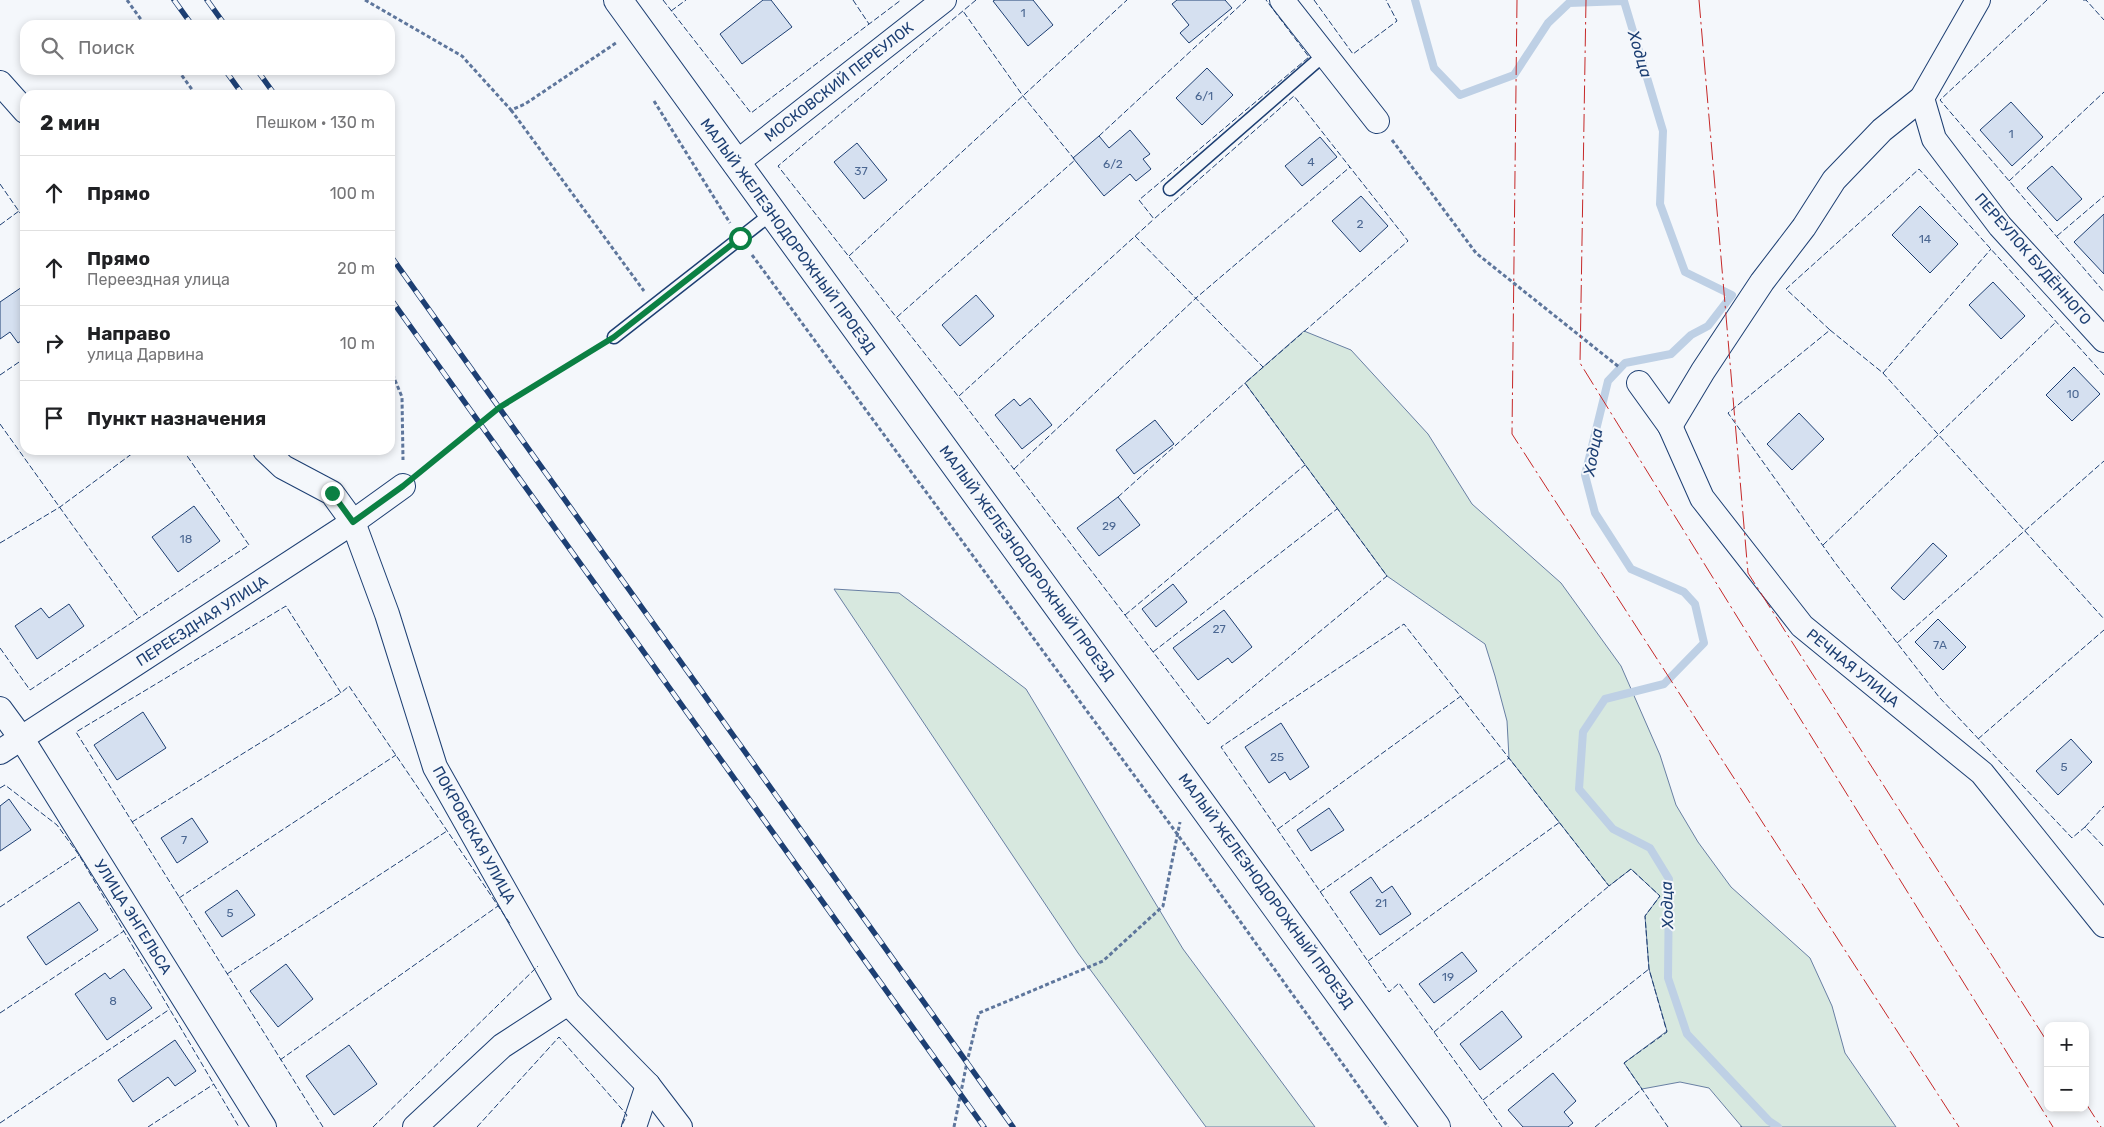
<!DOCTYPE html>
<html lang="ru">
<head>
<meta charset="utf-8">
<style>
	:root { --surface:#fff; --page:#f2f2f2; --text:#202124; --muted:#757577; --line:#e0e0e0 }
	body { margin:0; font-family:Rubik,sans-serif; background:var(--page); color:var(--text) }
	.controls { position:absolute; right:15px; bottom:15px; display:grid; overflow:hidden; border-radius:10px; box-shadow:0 2px 8px #0003 }
	.controls button { width:45px; height:45px; display:grid; place-items:center; padding:0; border:0; border-bottom:1px solid var(--line); background:var(--surface); color:var(--text); font:25px sans-serif }
	.stop { position:absolute; width:15px; height:15px; margin:-11px; border:4px solid #0b8043; border-radius:50%; background:#fff }
	.stop.end { background:#0b8043; border-color:#fff; box-shadow:0 1px 5px #0008 }
	.list { margin:0; padding:0; list-style:none }
	h2 { display:flex; justify-content:space-between; align-items:center; height:65px; margin:0; padding:0 20px; font-size:21px }
	h2 small { font-size:16px; font-weight:400; color:var(--muted) }
	.list li { display:grid; grid-template-columns:32px 1fr auto; gap:15px; align-items:center; box-sizing:border-box; height:75px; padding:0 20px; border-top:1px solid var(--line) }
	.list b { display:block; font-size:19px; white-space:nowrap }
	.list p { margin:0; font-size:16px; white-space:nowrap; color:var(--muted) }
	.list em { font-size:16px; font-style:normal; color:var(--muted) }
	.icon { flex:none; width:28px; height:28px; fill:none; stroke:currentColor; stroke-width:2; stroke-linecap:round; stroke-linejoin:round }
	.map { position:relative; flex:none; width:2104px; height:1127px; overflow:hidden }
	.search { position:absolute; background:var(--surface); box-shadow:0 2px 8px #0003; left:20px; top:20px; width:375px; height:55px; display:flex; align-items:center; gap:12px; box-sizing:border-box; padding:0 18px; border-radius:15px; color:var(--muted); font-size:19px }
	.panel { position:absolute; background:var(--surface); box-shadow:0 2px 8px #0003; left:20px; top:90px; width:375px; height:365px; border-radius:15px }
	.map>svg:first-child { display:block }
	.green { fill:#d7e8df; stroke:#687fa3 }
	.lines { fill:none; stroke-linecap:round; stroke-linejoin:round }
	.stream { stroke:#bed0e5; stroke-width:8 }
	.building { fill:#d5e0f0; stroke:#1d3f73 }
	.lane-casing { stroke:#1d3f73; stroke-width:15 }
	.street-casing { stroke:#1d3f73; stroke-width:26 }
	.secondary-casing { stroke:#1d3f73; stroke-width:30 }
	.path { stroke:#5e769c; stroke-width:3; stroke-dasharray:4 2.5; stroke-linecap:butt }
	.lane { stroke:#f4f7fb; stroke-width:12 }
	.street { stroke:#f4f7fb; stroke-width:24 }
	.secondary { stroke:#f4f7fb; stroke-width:28 }
	.rail-casing { stroke:#1d3f73; stroke-width:5.5 }
	.rail { stroke:#f4f7fb; stroke-width:4; stroke-dasharray:11; stroke-linecap:butt }
	.fence { stroke:#1d3f73; stroke-width:1; stroke-dasharray:6 2.5; stroke-linecap:butt }
	.power { stroke:#c62828; stroke-width:1; stroke-dasharray:18 4 2.5 4; stroke-linecap:butt }
	.route { stroke:#0b8043; stroke-width:6 }
	.labels { text-anchor:middle; dominant-baseline:central; stroke-width:4; stroke-linejoin:round; paint-order:stroke }
	.number-label { font-size:12px; fill:#4b6792 }
	.street-label { font-size:15px; fill:#1d3f73; stroke:#f4f7fb }
	.water-label { font-size:16px; font-style:italic; fill:#1d3f73; stroke:#f4f7fb }
</style>
</head>
<body>
<div class="map">
<svg width="2104" height="1127" viewBox="0 0 2104 1127">
	<rect width="100%" height="100%" fill="#f4f7fb"/>
	<!-- green -->
	<g class="green">
		<path d="M 1304,331 L 1351,350 L 1428,434 L 1472,504 L 1561,583 L 1621,666 L 1660,755 L 1676,805 L 1698,842 L 1731,887 L 1810,958 L 1832,1006 L 1845,1053 L 1896,1127 L 1742,1127 L 1709,1088 L 1680,1082 L 1642,1089 L 1624,1063 L 1667,1031 L 1649,969 L 1645,916 L 1660,896 L 1631,869 L 1609,886 L 1509,758 L 1507,721 L 1495,676 L 1485,644 L 1387,576 L 1245,383 Z"/>
		<path d="M 834,589 L 899,593 L 1026,689 L 1183,949 L 1315,1127 L 1206,1127 L 1078,953 Z"/>
	</g>
	<g class="lines">
		<!-- stream -->
		<path class="stream" d="M 1415,0 L 1434,68 L 1460,95 L 1514,75 L 1548,23 L 1569,3 L 1624,1 L 1663,131 L 1660,204 L 1685,272 L 1732,295 L 1708,326 L 1691,335 L 1671,354 L 1625,363 L 1608,381 L 1585,475 L 1595,513 L 1631,569 L 1684,592 L 1695,604 L 1704,643 L 1664,684 L 1605,699 L 1583,732 L 1579,789 L 1613,829 L 1650,848 L 1669,879 L 1668,978 L 1687,1034 L 1769,1121 L 1778,1127"/>
	</g>
	<!-- building -->
	<g class="building">
		<path d="M 763,0 L 771,0 L 792,27 L 742,64 L 720,34 Z"/>
		<path d="M 995,0 L 1033,0 L 1053,25 L 1028,46 L 993,1 Z"/>
		<path d="M 1177,0 L 1225,0 L 1232,8 L 1189,43 L 1180,33 L 1189,25 L 1172,4 Z"/>
		<path d="M 1207,68 L 1233,95 L 1202,125 L 1176,98 Z"/>
		<path d="M 2011,102 L 2043,137 L 2012,166 L 1980,130 Z"/>
		<path d="M 1130,130 L 1150,154 L 1143,159 L 1151,169 L 1136,181 L 1130,174 L 1104,196 L 1073,158 L 1099,136 L 1109,148 Z"/>
		<path d="M 1320,137 L 1337,157 L 1302,186 L 1285,166 Z"/>
		<path d="M 857,143 L 887,180 L 864,199 L 834,162 Z"/>
		<path d="M 2052,166 L 2082,199 L 2057,221 L 2027,188 Z"/>
		<path d="M 1361,196 L 1388,226 L 1360,252 L 1332,221 Z"/>
		<path d="M 1920,206 L 1958,244 L 1930,273 L 1892,235 Z"/>
		<path d="M 2104,214 L 2104,274 L 2074,242 Z"/>
		<path d="M 1993,282 L 2025,316 L 2001,339 L 1969,305 Z"/>
		<path d="M 25,285 L 25,338 L 18,343 L 10,332 L 0,339 L 0,302 Z"/>
		<path d="M 976,295 L 994,316 L 960,346 L 942,325 Z"/>
		<path d="M 2074,367 L 2100,394 L 2072,421 L 2046,395 Z"/>
		<path d="M 1030,398 L 1052,425 L 1022,449 L 995,415 L 1014,399 L 1020,406 Z"/>
		<path d="M 1799,413 L 1824,439 L 1792,470 L 1767,444 Z"/>
		<path d="M 1155,420 L 1174,444 L 1134,474 L 1116,450 Z"/>
		<path d="M 1118,497 L 1140,525 L 1099,556 L 1077,528 Z"/>
		<path d="M 194,506 L 220,541 L 178,572 L 152,537 Z"/>
		<path d="M 1933,543 L 1947,556 L 1904,600 L 1891,588 Z"/>
		<path d="M 1173,584 L 1187,602 L 1156,627 L 1142,609 Z"/>
		<path d="M 69,604 L 84,626 L 37,659 L 15,626 L 41,608 L 49,618 Z"/>
		<path d="M 1224,610 L 1252,647 L 1232,663 L 1228,658 L 1198,680 L 1173,648 Z"/>
		<path d="M 1938,619 L 1966,647 L 1943,670 L 1915,642 Z"/>
		<path d="M 143,712 L 166,748 L 117,780 L 94,745 Z"/>
		<path d="M 1281,723 L 1309,767 L 1290,780 L 1285,772 L 1269,783 L 1245,747 Z"/>
		<path d="M 2071,739 L 2092,762 L 2058,795 L 2036,771 Z"/>
		<path d="M 9,799 L 31,830 L 0,851 L 0,806 Z"/>
		<path d="M 1329,808 L 1344,830 L 1311,851 L 1297,830 Z"/>
		<path d="M 192,818 L 208,842 L 177,863 L 161,838 Z"/>
		<path d="M 1371,877 L 1382,893 L 1392,886 L 1411,914 L 1380,935 L 1350,892 Z"/>
		<path d="M 237,890 L 255,915 L 222,937 L 205,912 Z"/>
		<path d="M 79,902 L 98,930 L 46,965 L 27,937 Z"/>
		<path d="M 1462,952 L 1477,971 L 1434,1003 L 1419,984 Z"/>
		<path d="M 286,964 L 313,999 L 278,1027 L 250,991 Z"/>
		<path d="M 124,969 L 152,1008 L 107,1040 L 75,994 L 105,973 L 110,979 Z"/>
		<path d="M 1502,1011 L 1522,1037 L 1480,1070 L 1460,1044 Z"/>
		<path d="M 175,1040 L 196,1071 L 175,1086 L 168,1077 L 133,1102 L 118,1080 Z"/>
		<path d="M 349,1045 L 377,1084 L 334,1115 L 306,1076 Z"/>
		<path d="M 1553,1073 L 1576,1101 L 1564,1112 L 1573,1123 L 1568,1127 L 1523,1127 L 1508,1110 Z"/>
	</g>
	<g class="lines">
		<defs>
			<g id="lane">
				<path d="M 1170,189 L 1325,54"/>
				<path d="M 614,337 L 771,214"/>
			</g>
			<g id="street">
				<path d="M 1282,0 L 1377,121"/>
				<path d="M 0,83 L 25,111"/>
				<path d="M 1922,98 L 1934,139 L 2000,226 L 2104,340"/>
				<path d="M 735,164 L 944,0"/>
				<path d="M 1639,383 L 1670,426 L 1702,498 L 1802,626 L 1982,773 L 2104,925"/>
				<path d="M 1670,426 L 1703,371 L 1762,282 L 1804,227 L 1834,180 L 1882,130 L 1922,98 L 1978,0"/>
				<path d="M 265,450 L 283,467 L 332,493 L 353,522 L 387,614 L 435,767 L 568,1003 L 648,1085 L 680,1127"/>
				<path d="M 0,709 L 22,739 L 264,1127"/>
				<path d="M 0,752 L 353,522 L 403,486"/>
				<path d="M 415,1127 L 502,1046 L 568,1003"/>
				<path d="M 634,1127 L 648,1085"/>
			</g>
			<path id="secondary" d="M 618,0 C 889,377 1165,750 1436,1127"/>
		</defs>
		<!-- lane casing -->
		<use href="#lane" class="lane-casing"/>
		<!-- street casing -->
		<use href="#street" class="street-casing"/>
		<!-- secondary casing -->
		<use href="#secondary" class="secondary-casing"/>
		<!-- path -->
		<g class="path">
			<path d="M 127,0 L 145,25"/>
			<path d="M 365,0 L 462,56 L 511,110 L 525,104 L 616,43"/>
			<path d="M 178,70 L 196,95"/>
			<path d="M 654,101 L 730,223"/>
			<path d="M 511,110 L 644,291"/>
			<path d="M 1392,140 L 1476,253 L 1619,367"/>
			<path d="M 752,255 L 1178,835 L 1388,1127"/>
			<path d="M 390,368 L 402,397 L 403,460"/>
			<path d="M 422,470 L 499,407 L 597,348"/>
			<path d="M 954,1127 L 967,1062 L 979,1013 L 1103,961 L 1163,906 L 1180,822"/>
		</g>
		<!-- lane -->
		<use href="#lane" class="lane"/>
		<!-- street -->
		<use href="#street" class="street"/>
		<!-- secondary -->
		<use href="#secondary" class="secondary"/>
		<defs>
			<g id="rail">
				<path d="M 174,0 L 192,25"/>
				<path d="M 207,0 L 225,25"/>
				<path d="M 225,70 L 243,95"/>
				<path d="M 257,70 L 275,95"/>
				<path d="M 390,255 L 1013,1127"/>
				<path d="M 390,298 L 984,1127"/>
			</g>
		</defs>
		<!-- rail casing -->
		<use href="#rail" class="rail-casing"/>
		<!-- rail -->
		<use href="#rail" class="rail"/>
		<!-- fence -->
		<g class="fence">
			<path d="M 663,0 L 751,113 L 901,0"/>
			<path d="M 853,0 L 869,24"/>
			<path d="M 976,0 L 778,166 L 965,405 L 1208,724 L 1387,576 L 1245,383 L 1408,241 L 1294,96 L 1154,219 L 1139,200 L 1309,57 L 1266,0"/>
			<path d="M 1314,0 L 1353,54 L 1397,21 L 1386,0"/>
			<path d="M 2047,0 L 1940,100 L 2104,292"/>
			<path d="M 2083,0 L 2086,0 L 2104,20"/>
			<path d="M 671,11 L 686,0"/>
			<path d="M 1099,136 L 1246,0"/>
			<path d="M 2009,181 L 2104,92"/>
			<path d="M 0,184 L 25,220"/>
			<path d="M 0,225 L 19,211"/>
			<path d="M 1135,236 L 1263,367"/>
			<path d="M 2057,236 L 2104,196"/>
			<path d="M 849,256 L 1127,0"/>
			<path d="M 897,317 L 1075,160 L 1023,96 L 963,11"/>
			<path d="M 1830,330 L 1883,373 L 2104,619"/>
			<path d="M 1883,373 L 1991,249"/>
			<path d="M 0,375 L 25,358"/>
			<path d="M 2104,375 L 1919,169 L 1786,289 L 1830,330 L 1728,413 L 1836,564 L 1939,697 L 2072,838 L 2085,827 L 2104,847"/>
			<path d="M 959,396 L 1154,219"/>
			<path d="M 0,424 L 139,618"/>
			<path d="M 1014,469 L 1196,298 L 1350,167"/>
			<path d="M 1118,497 L 1245,383"/>
			<path d="M 0,543 L 60,507 L 137,450"/>
			<path d="M 1823,545 L 2056,322"/>
			<path d="M 1125,615 L 1305,465"/>
			<path d="M 1897,643 L 2104,461"/>
			<path d="M 0,648 L 30,690 L 249,545 L 183,450"/>
			<path d="M 1153,652 L 1337,509"/>
			<path d="M 1978,739 L 2104,630"/>
			<path d="M 0,788 L 5,785 L 57,825 L 79,855 L 239,1127"/>
			<path d="M 132,822 L 341,693"/>
			<path d="M 2085,827 L 2104,806"/>
			<path d="M 1278,829 L 1461,696"/>
			<path d="M 1320,892 L 1509,758"/>
			<path d="M 179,898 L 396,755"/>
			<path d="M 0,907 L 79,855"/>
			<path d="M 1368,961 L 1560,822"/>
			<path d="M 227,974 L 447,831"/>
			<path d="M 0,1013 L 124,931"/>
			<path d="M 1434,1032 L 1609,886"/>
			<path d="M 280,1060 L 498,906"/>
			<path d="M 1483,1100 L 1649,969"/>
			<path d="M 0,1123 L 170,1009"/>
			<path d="M 148,1127 L 214,1084"/>
			<path d="M 323,1127 L 76,732 L 286,606 L 341,693 L 349,686 L 511,925"/>
			<path d="M 373,1127 L 538,966"/>
			<path d="M 477,1127 L 559,1037 L 627,1115 L 621,1127"/>
			<path d="M 1502,1127 L 1399,983 L 1389,992 L 1221,747 L 1404,624 L 1609,886 L 1631,869 L 1660,896 L 1645,916 L 1649,969 L 1667,1032 L 1624,1063 L 1668,1127"/>
			<path d="M 1595,1127 L 1642,1089"/>
			<path d="M 1740,1127 L 1742,1127"/>
		</g>
		<!-- power -->
		<g class="power">
			<path d="M 1517,0 L 1512,434 L 1959,1127"/>
			<path d="M 1586,0 L 1580,363 L 2053,1127"/>
			<path d="M 1699,0 L 1748,573 L 2048,1043"/>
			<path d="M 2085,1102 L 2101,1127"/>
		</g>
	</g>
	<g class="lines">
		<!-- route -->
		<path class="route" d="M 332,493 L 353,522 L 403,486 L 500,407 L 614,337 L 740,238"/>
	</g>
	<g class="labels">
		<!-- number labels -->
		<g class="number-label">
			<text x="1023" y="13">1</text>
			<text x="1204" y="96">6/1</text>
			<text x="2011" y="134">1</text>
			<text x="1311" y="162">4</text>
			<text x="1113" y="164">6/2</text>
			<text x="861" y="171">37</text>
			<text x="1360" y="224">2</text>
			<text x="1925" y="239">14</text>
			<text x="2073" y="394">10</text>
			<text x="1109" y="526">29</text>
			<text x="186" y="539">18</text>
			<text x="1219" y="629">27</text>
			<text x="1940" y="645">7А</text>
			<text x="1277" y="757">25</text>
			<text x="2064" y="767">5</text>
			<text x="184" y="840">7</text>
			<text x="1381" y="903">21</text>
			<text x="230" y="913">5</text>
			<text x="1448" y="977">19</text>
			<text x="113" y="1001">8</text>
		</g>
		<!-- street labels -->
		<g class="street-label">
			<text transform="translate(839 82) rotate(-38)">МОСКОВСКИЙ ПЕРЕУЛОК</text>
			<text transform="translate(788 236) rotate(54)">МАЛЫЙ ЖЕЛЕЗНОДОРОЖНЫЙ ПРОЕЗД</text>
			<text transform="translate(2033 259) rotate(49)">ПЕРЕУЛОК БУДЁННОГО</text>
			<text transform="translate(1027 563) rotate(54)">МАЛЫЙ ЖЕЛЕЗНОДОРОЖНЫЙ ПРОЕЗД</text>
			<text transform="translate(202 621) rotate(-33)">ПЕРЕЕЗДНАЯ УЛИЦА</text>
			<text transform="translate(1853 668) rotate(39)">РЕЧНАЯ УЛИЦА</text>
			<text transform="translate(474 835) rotate(61)">ПОКРОВСКАЯ УЛИЦА</text>
			<text transform="translate(1266 891) rotate(54)">МАЛЫЙ ЖЕЛЕЗНОДОРОЖНЫЙ ПРОЕЗД</text>
			<text transform="translate(133 917) rotate(58)">УЛИЦА ЭНГЕЛЬСА</text>
		</g>
		<!-- water labels -->
		<g class="water-label">
			<text transform="translate(1640 54) rotate(73)">Ходца</text>
			<text transform="translate(1593 452) rotate(-80)">Ходца</text>
			<text transform="translate(1667 905) rotate(-92)">Ходца</text>
		</g>
	</g>
</svg>
<div class="controls">
<button>+</button>
<button>−</button>
</div>
<div class="stop" style="left:740px;top:238px"></div>
<div class="stop end" style="left:332px;top:493px"></div>
<div class="search"><svg class="icon" aria-label="search" viewBox="0 0 24 24"><circle cx="10" cy="10" r="6"/><path d="M15 15l6 6"/></svg>Поиск</div>
<section class="panel">
<h2>2 мин<small>Пешком · 130 m</small></h2>
<ul class="list">
<li><svg class="icon" aria-label="ahead" viewBox="0 0 24 24"><path d="M12 20V5M6 11l6-6 6 6"/></svg><div><b>Прямо</b></div><em>100 m</em></li>
<li><svg class="icon" aria-label="ahead" viewBox="0 0 24 24"><path d="M12 20V5M6 11l6-6 6 6"/></svg><div><b>Прямо</b><p>Переездная улица</p></div><em>20 m</em></li>
<li><svg class="icon" aria-label="right" viewBox="0 0 24 24"><path d="M7 20v-9h11M14 6l5 5-5 5"/></svg><div><b>Направо</b><p>улица Дарвина</p></div><em>10 m</em></li>
<li><svg class="icon" aria-label="arrive" viewBox="0 0 24 24"><path d="M6 21V4h12l-3 4 3 4H6"/></svg><div><b>Пункт назначения</b></div></li>
</ul>
</section>
</div>
</body>
</html>
